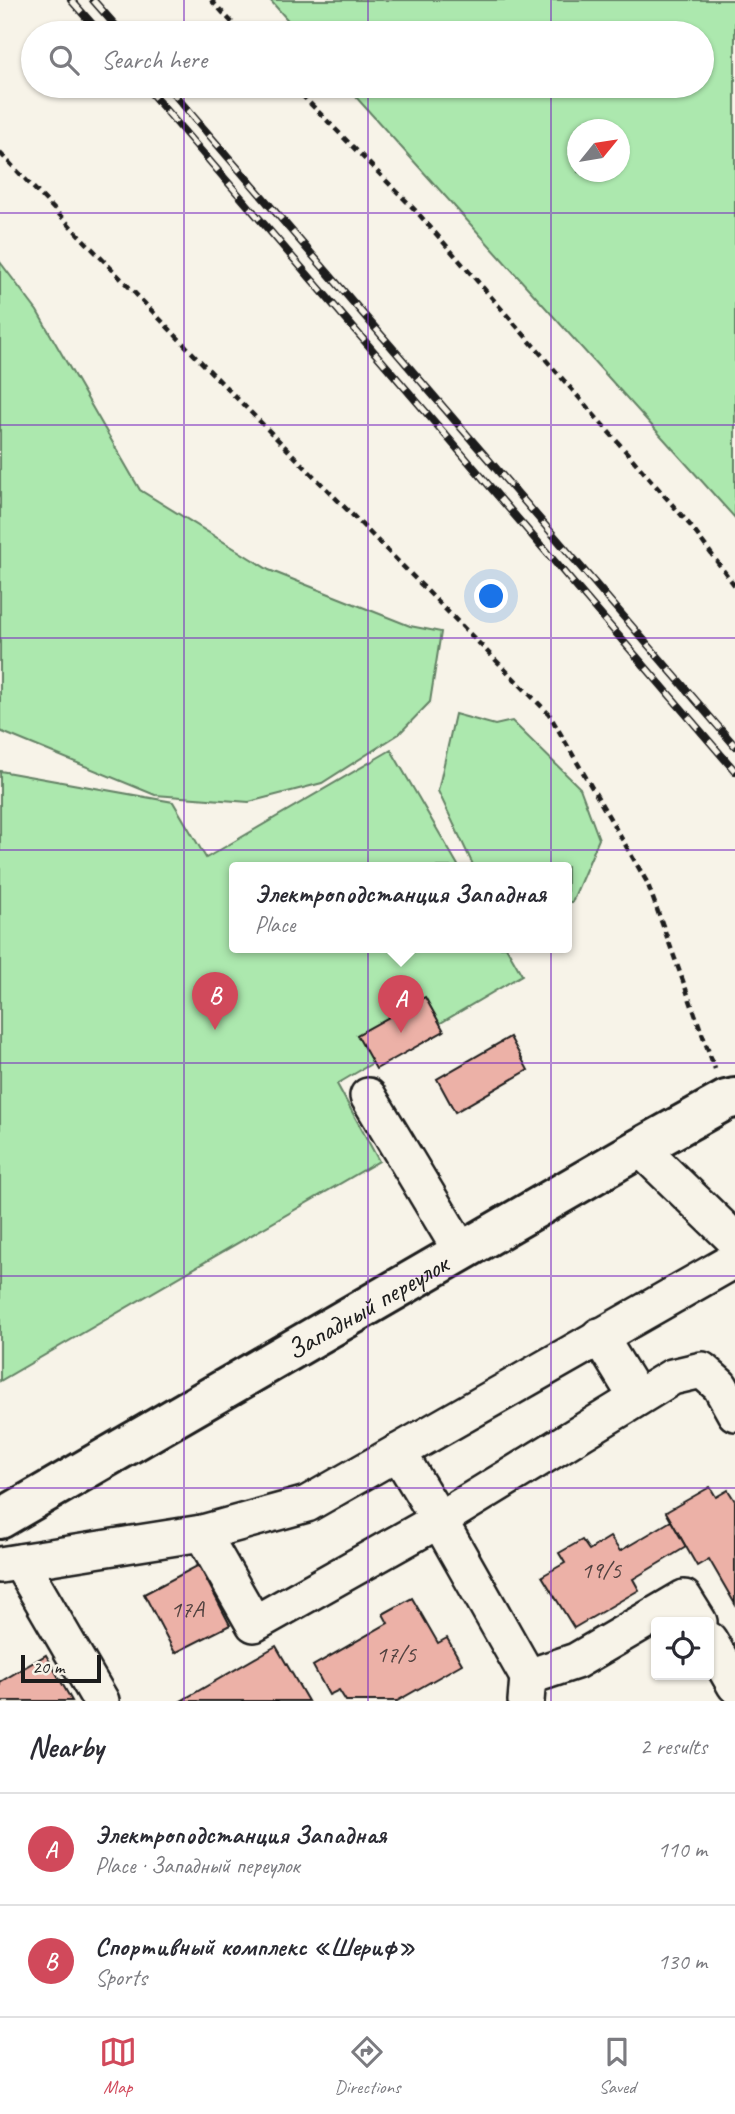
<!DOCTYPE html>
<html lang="en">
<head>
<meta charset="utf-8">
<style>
	:root { --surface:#fff; --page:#f7f7f7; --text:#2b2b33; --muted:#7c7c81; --line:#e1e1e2; --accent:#d1495b }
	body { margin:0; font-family:Caveat,sans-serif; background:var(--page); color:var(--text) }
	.controls { position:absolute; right:21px; bottom:21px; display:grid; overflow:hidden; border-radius:7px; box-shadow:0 2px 5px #0004 }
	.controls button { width:63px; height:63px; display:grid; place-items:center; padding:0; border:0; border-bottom:2px solid var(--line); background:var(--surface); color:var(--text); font:35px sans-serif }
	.compass { position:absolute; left:567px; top:119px; width:63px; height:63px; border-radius:50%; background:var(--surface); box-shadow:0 2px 5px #0004; rotate:60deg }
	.scale { position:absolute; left:21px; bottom:18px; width:80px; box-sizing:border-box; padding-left:7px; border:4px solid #1c1c1c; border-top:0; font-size:19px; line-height:24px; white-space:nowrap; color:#1c1c1c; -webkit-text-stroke:5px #f7f3e8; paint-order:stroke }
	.you { position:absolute; left:492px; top:597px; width:24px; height:24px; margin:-18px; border:5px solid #fff; border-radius:50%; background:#1a73e8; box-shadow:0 0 0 10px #1a73e833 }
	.badge { display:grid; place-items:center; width:46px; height:46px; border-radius:50%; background:var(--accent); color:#fff; font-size:23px; font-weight:700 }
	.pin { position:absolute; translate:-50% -58px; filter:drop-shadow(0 2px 4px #0008) }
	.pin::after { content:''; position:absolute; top:37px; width:24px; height:21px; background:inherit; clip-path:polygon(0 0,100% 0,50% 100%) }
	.popup { position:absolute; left:229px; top:862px; width:343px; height:91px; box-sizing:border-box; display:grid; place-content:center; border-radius:7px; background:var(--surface); filter:drop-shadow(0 2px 5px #0005); font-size:23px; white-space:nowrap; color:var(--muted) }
	.popup b { font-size:26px; color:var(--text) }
	.popup::after { content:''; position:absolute; left:50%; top:100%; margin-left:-14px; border:14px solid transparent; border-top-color:var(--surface) }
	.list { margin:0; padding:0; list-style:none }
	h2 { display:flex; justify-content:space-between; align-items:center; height:91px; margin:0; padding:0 28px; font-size:30px }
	h2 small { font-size:23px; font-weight:400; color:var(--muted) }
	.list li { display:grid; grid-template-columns:46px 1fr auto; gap:21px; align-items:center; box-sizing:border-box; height:112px; padding:0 28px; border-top:2px solid var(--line) }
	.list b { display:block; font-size:26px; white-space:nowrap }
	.list p { margin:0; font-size:23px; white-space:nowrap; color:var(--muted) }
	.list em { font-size:23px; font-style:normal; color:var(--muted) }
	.icon { flex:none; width:38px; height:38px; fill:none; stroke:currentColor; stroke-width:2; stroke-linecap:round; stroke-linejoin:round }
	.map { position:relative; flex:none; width:735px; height:1701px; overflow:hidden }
	.search { position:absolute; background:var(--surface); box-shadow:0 2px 5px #0004; left:21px; right:21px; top:21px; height:77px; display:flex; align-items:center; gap:18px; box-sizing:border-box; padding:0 24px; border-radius:38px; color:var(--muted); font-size:26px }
	.sheet { height:315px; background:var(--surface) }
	nav { display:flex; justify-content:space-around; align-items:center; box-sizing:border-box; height:98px; border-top:2px solid var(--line); background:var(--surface); font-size:19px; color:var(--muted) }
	nav a { display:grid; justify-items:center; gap:4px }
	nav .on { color:var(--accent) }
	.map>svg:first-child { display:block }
	.green { fill:#ace8ae; stroke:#648265; stroke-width:2; fill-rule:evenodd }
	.building { fill:#ecb1a7; stroke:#1c1c1c; stroke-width:2 }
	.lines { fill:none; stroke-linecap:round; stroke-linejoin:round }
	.minor-casing { stroke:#1c1c1c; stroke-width:40 }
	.major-casing { stroke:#1c1c1c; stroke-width:44 }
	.path { stroke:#1c1c1c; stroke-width:4.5; stroke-dasharray:7 5; stroke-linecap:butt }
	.minor { stroke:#f7f3e8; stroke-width:35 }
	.major { stroke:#f7f3e8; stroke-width:38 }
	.rail-casing { stroke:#1c1c1c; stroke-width:8 }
	.rail { stroke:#f7f3e8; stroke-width:5; stroke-dasharray:16; stroke-linecap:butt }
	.grid { fill:none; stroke:#7b2cbf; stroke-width:2; stroke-opacity:0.55 }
	.labels { text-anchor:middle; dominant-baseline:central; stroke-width:7; stroke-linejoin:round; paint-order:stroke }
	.number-label { font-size:24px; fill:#50413f }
	.street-label { font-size:28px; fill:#1c1c1c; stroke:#f7f3e8 }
</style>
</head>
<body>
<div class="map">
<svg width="735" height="1701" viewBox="0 0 735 1701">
	<rect width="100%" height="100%" fill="#f7f3e8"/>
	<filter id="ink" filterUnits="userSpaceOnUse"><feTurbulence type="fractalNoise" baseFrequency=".0143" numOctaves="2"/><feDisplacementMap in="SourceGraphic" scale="14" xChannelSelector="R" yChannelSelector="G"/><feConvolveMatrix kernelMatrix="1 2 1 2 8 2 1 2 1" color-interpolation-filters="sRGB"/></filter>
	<g filter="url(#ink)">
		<!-- green -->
		<g class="green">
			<path d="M 270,0 L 735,0 L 735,518 L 346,86 L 702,86 L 702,33 L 299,33 ZM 578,130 L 620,130 L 620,172 L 578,172 Z"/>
			<path d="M 0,262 L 37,311 L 140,490 L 269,570 L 410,626 L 441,632 L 430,702 L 399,734 L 322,783 L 249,802 L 155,795 L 0,731 Z"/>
			<path d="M 455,714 L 495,725 L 512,721 L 580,788 L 599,839 L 572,902 L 567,902 L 567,867 L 474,867 L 438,791 Z"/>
			<path d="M 391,750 L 459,867 L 235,867 L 235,947 L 506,947 L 522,975 L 337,1084 L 379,1161 L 0,1381 L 0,771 L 173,802 L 206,858 Z"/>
		</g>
		<!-- building -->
		<g class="building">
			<path d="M 425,997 L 444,1031 L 376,1069 L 357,1035 Z"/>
			<path d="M 510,1037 L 528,1070 L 455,1112 L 437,1079 Z"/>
			<path d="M 710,1487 L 716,1497 L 728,1490 L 735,1501 L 735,1604 L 709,1559 L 697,1566 L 666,1512 Z"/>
			<path d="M 671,1521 L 686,1547 L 633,1579 L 639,1590 L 574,1628 L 542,1576 L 565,1563 L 559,1553 L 582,1540 L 589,1550 L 610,1537 L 620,1551 Z"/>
			<path d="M 199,1565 L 230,1625 L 175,1653 L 144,1594 Z"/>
			<path d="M 412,1598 L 438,1643 L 447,1638 L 462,1664 L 397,1701 L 346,1701 L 339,1690 L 329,1695 L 313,1666 L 388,1623 L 383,1614 Z"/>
			<path d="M 276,1646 L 308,1701 L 181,1701 Z"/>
			<path d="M 46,1655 L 72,1701 L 0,1701 L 0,1682 Z"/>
		</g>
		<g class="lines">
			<defs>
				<g id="minor">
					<path d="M 368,1096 L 461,1251"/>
					<path d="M 640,1148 L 735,1240"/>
					<path d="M 599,1336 L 637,1398"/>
					<path d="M 398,1452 L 439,1520 L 672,1377 L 702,1370 L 720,1386 L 735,1413"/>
					<path d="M 202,1533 L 254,1624 L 439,1520 L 528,1677"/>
					<path d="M 20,1562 L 101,1701"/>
					<path d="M 0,1565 L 202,1533 L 307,1504 L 735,1260"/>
					<path d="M 709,1640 L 735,1685"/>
					<path d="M 526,1701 L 528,1677 L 576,1661 L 684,1598 L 699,1622"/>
				</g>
				<g id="major">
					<path id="s1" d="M 0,1519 L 640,1148 L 726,1100 L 735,1098"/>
				</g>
			</defs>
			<!-- minor casing -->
			<use href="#minor" class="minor-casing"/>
			<!-- major casing -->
			<use href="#major" class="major-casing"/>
			<!-- path -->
			<g class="path">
				<path d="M 211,0 L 242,33"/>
				<path d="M 293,86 L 417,212 L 690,525 L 735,586"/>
				<path d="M 0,153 L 207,368 L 549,714 L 647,882 L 715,1069"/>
			</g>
			<!-- minor -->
			<use href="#minor" class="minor"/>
			<!-- major -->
			<use href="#major" class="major"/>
			<defs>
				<g id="rail">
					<path d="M 71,0 L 100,33"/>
					<path d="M 93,0 L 122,33"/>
					<path d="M 145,86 L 735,771"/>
					<path d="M 167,86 L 735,746"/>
				</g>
			</defs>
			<!-- rail casing -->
			<use href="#rail" class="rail-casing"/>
			<!-- rail -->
			<use href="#rail" class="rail"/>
		</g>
	</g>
	<!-- grid -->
	<path class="grid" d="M 184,0 L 184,33M 368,0 L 368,33M 551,0 L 551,33M 184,86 L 184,1701M 368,86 L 368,1701M 551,86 L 551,1701M 0,213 L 735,213M 0,425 L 735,425M 0,638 L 735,638M 0,850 L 735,850M 0,1063 L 735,1063M 0,1276 L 735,1276M 0,1488 L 735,1488"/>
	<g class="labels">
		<!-- number labels -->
		<g class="number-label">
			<text x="601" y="1570">19/5</text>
			<text x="187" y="1609">17А</text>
			<text x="396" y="1654">17/5</text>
		</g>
		<!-- street labels -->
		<g class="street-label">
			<text stroke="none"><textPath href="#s1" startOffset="424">Западный переулок</textPath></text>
		</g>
	</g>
</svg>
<div class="controls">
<button><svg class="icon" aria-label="locate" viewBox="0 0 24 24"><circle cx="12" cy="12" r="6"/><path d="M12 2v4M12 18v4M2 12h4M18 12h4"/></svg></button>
</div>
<svg class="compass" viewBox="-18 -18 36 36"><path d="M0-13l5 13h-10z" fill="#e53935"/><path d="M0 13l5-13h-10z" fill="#7c7c81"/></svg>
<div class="scale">20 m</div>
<div class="you"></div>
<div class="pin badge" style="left:401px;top:1033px">A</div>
<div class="popup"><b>Электроподстанция Западная</b>Place</div>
<div class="pin badge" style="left:215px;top:1030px">B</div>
<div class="search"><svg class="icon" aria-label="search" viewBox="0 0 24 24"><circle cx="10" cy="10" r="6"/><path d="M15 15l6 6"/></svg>Search here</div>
</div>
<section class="sheet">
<h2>Nearby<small>2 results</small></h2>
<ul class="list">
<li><span class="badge">A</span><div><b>Электроподстанция Западная</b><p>Place · Западный переулок</p></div><em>110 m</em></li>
<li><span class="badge">B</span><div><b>Спортивный комплекс «Шериф»</b><p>Sports</p></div><em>130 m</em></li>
</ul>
</section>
<nav>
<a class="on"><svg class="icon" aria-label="map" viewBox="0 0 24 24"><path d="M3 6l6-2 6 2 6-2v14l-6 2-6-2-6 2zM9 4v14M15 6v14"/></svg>Map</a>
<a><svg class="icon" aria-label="directions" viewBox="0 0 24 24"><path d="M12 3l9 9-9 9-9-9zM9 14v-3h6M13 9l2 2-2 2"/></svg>Directions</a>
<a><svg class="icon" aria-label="saved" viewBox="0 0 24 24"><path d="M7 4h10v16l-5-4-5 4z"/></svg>Saved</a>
</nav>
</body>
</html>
